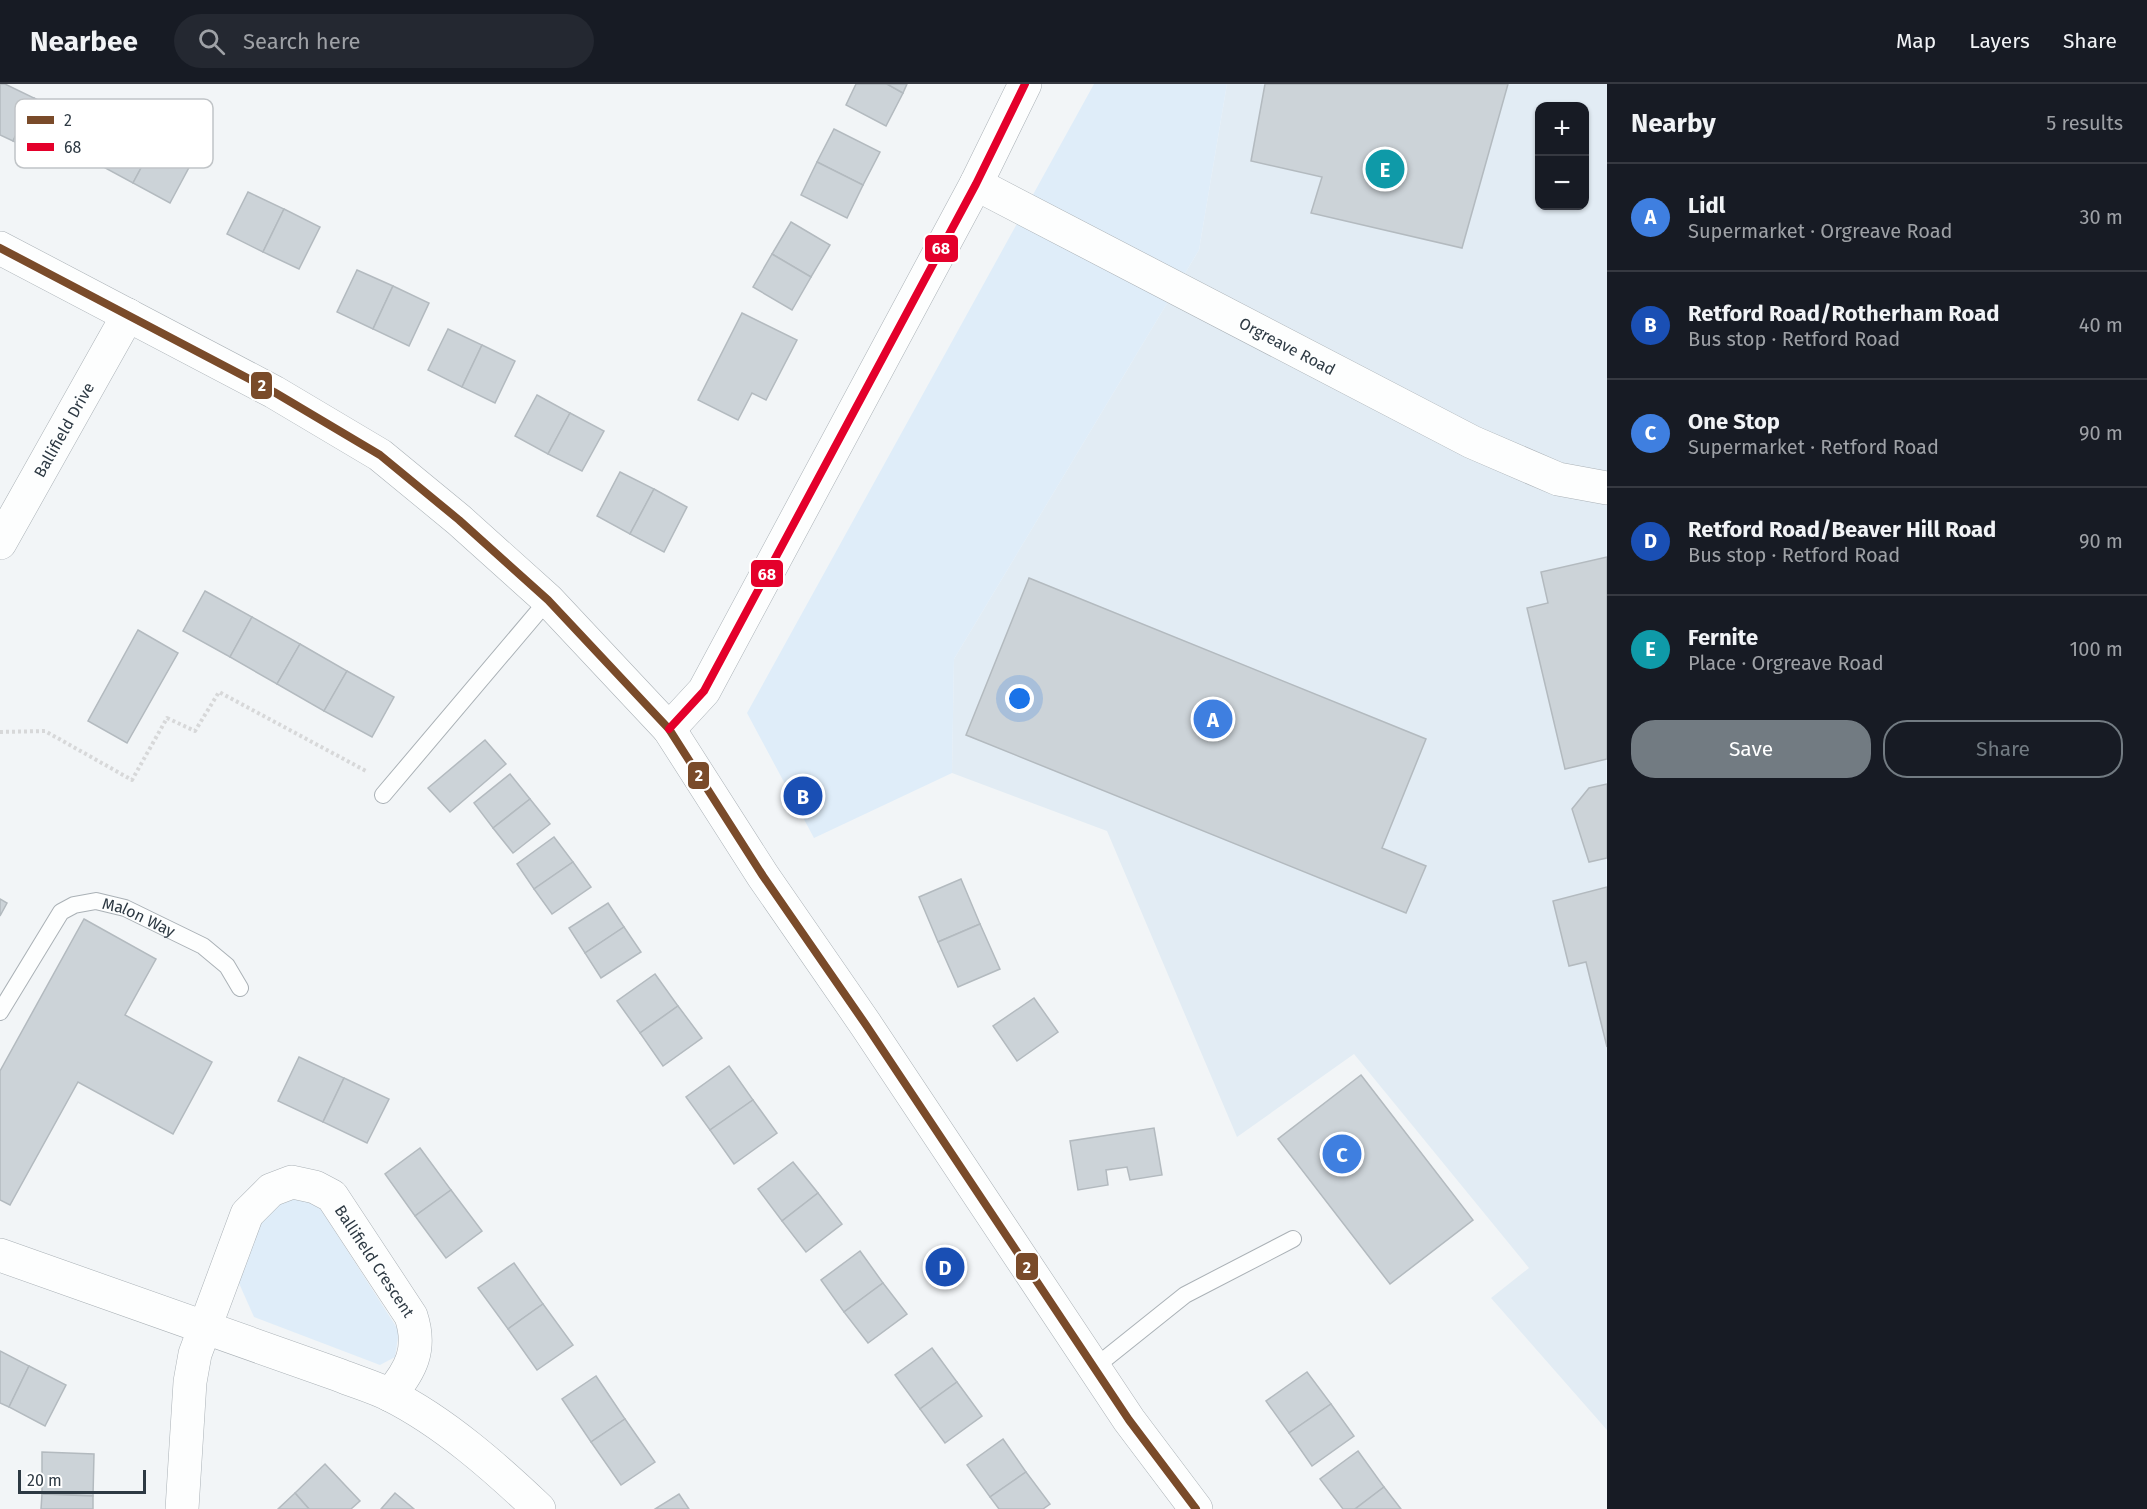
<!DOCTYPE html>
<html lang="en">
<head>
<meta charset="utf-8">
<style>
	:root { --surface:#171b24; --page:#242831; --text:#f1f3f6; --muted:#9ea1a6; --line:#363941; --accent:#727b82 }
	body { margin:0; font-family:"Fira Sans",sans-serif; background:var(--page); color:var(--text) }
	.controls { position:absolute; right:18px; top:18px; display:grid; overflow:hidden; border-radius:12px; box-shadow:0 2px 4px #0004 }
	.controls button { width:54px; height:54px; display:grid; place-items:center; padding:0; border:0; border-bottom:2px solid var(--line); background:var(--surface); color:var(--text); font:30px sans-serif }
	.scale { position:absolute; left:18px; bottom:15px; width:128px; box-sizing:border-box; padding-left:6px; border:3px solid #2d3943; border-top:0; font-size:16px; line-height:21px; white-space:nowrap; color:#2d3943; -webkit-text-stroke:4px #fff; paint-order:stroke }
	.you { position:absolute; left:1020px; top:615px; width:21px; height:21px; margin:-15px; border:4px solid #fff; border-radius:50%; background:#1a73e8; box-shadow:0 0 0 9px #1a73e833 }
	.badge { display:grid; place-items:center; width:39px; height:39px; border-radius:50%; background:var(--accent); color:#fff; font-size:20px; font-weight:700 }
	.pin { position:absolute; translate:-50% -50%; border:3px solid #fff; box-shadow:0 2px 6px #0006 }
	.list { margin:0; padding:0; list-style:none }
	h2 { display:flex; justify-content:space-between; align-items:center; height:78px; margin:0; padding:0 24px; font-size:26px }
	h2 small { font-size:20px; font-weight:400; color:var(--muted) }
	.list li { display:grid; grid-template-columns:39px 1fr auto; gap:18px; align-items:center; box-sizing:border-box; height:108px; padding:0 24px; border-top:2px solid var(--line) }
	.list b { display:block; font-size:22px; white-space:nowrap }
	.list p { margin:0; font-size:20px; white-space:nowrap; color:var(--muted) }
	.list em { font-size:20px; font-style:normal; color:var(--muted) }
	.actions { display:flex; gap:12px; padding:18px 24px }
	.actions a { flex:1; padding:14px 0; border:2px solid var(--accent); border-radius:24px; text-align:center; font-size:21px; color:var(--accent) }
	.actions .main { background:var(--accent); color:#fff }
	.icon { flex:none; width:33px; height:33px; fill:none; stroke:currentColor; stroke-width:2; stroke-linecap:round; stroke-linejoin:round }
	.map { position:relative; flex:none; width:1607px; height:1425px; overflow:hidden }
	header { display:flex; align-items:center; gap:36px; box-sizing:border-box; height:84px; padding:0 30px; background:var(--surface); border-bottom:2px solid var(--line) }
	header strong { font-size:28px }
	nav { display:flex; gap:33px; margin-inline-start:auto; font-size:21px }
	.search { width:420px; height:54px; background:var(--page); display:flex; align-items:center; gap:15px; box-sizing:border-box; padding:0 21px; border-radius:33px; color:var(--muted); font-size:22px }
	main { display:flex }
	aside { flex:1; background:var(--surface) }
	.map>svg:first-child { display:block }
	.built { fill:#e2ecf4; fill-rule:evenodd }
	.green { fill:#dfedf9 }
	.building { fill:#ccd3d8; stroke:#b3babf; stroke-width:1.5 }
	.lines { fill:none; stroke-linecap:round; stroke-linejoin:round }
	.service-casing { stroke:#aab1b6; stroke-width:18 }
	.minor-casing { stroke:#aab1b6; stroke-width:34 }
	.secondary-casing { stroke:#aab1b6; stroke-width:34 }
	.path { stroke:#d7d8d9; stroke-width:4; stroke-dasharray:3 3; stroke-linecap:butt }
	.service { stroke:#fdfefe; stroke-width:16 }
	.minor { stroke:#fdfefe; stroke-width:33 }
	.secondary { stroke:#fdfefe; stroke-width:33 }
	.bus-1-casing { stroke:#fff; stroke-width:12 }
	.bus-2-casing { stroke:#fff; stroke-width:12 }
	.bus-1 { stroke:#7a4b2a; stroke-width:8 }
	.bus-2 { stroke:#e4002b; stroke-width:8 }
	.labels { text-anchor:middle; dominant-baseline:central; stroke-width:4.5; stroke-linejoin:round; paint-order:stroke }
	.street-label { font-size:16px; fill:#2d3943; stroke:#fff }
	.key { fill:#fff; stroke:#c0c4c7; stroke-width:1.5 }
	.key-label { font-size:16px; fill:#2d3943 }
	.line-badge { stroke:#fff; stroke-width:2 }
	.badge-label { font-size:16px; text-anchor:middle; font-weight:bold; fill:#fff }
</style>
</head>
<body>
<header>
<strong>Nearbee</strong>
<div class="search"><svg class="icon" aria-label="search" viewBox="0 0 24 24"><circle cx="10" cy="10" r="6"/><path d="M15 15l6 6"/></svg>Search here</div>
<nav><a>Map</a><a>Layers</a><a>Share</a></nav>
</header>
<main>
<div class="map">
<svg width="1607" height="1425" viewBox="0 0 1607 1425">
	<rect width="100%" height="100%" fill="#f2f5f7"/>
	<!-- built -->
	<path class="built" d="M 1227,0 L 1607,0 L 1607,1346 L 1491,1214 L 1529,1184 L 1354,970 L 1237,1053 L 1107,747 L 952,689 L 954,575 L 1199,166 ZM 1540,22 L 1584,22 L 1584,122 L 1540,122 Z"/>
	<!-- green -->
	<g class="green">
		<path d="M 1094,0 L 1227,0 L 1199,166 L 954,575 L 952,689 L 814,754 L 747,629 Z"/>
		<path d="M 297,1113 L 320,1124 L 399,1247 L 395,1273 L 380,1281 L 254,1233 L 238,1197 L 259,1132 L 279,1120 Z"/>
	</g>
	<!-- building -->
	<g class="building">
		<path d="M 0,0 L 5,0 L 34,14 L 13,57 L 0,51 Z"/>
		<path d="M 856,0 L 887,0 L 903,9 L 886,42 L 846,21 Z"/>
		<path d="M 887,0 L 907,0 L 903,9 Z"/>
		<path d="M 1265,0 L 1508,0 L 1462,164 L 1311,129 L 1322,93 L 1251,77 Z"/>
		<path d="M 34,14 L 70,32 L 49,75 L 13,57 Z"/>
		<path d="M 119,36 L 156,56 L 133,99 L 96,79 Z"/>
		<path d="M 834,45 L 880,68 L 863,101 L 817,78 Z"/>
		<path d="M 156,56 L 193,76 L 170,119 L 133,99 Z"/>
		<path d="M 817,78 L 863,101 L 847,134 L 801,111 Z"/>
		<path d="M 248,108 L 284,125 L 263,168 L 227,150 Z"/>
		<path d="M 284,125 L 320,143 L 299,185 L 263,168 Z"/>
		<path d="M 791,138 L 830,161 L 811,193 L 772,170 Z"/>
		<path d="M 772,170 L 811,193 L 792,226 L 753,203 Z"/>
		<path d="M 357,186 L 393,202 L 373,245 L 337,228 Z"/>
		<path d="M 393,202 L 429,219 L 409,262 L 373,245 Z"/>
		<path d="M 742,229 L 797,256 L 766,316 L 752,309 L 738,336 L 698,316 Z"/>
		<path d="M 448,245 L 482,261 L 462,303 L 428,286 Z"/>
		<path d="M 482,261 L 515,277 L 495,319 L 462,303 Z"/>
		<path d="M 537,311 L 570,329 L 548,370 L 515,352 Z"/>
		<path d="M 570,329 L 604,347 L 582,387 L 548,370 Z"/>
		<path d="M 620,388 L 654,405 L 630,450 L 597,432 Z"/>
		<path d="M 654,405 L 687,423 L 664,468 L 630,450 Z"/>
		<path d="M 1607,473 L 1607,675 L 1565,685 L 1527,524 L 1548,519 L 1541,488 Z"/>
		<path d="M 1029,494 L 1426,655 L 1382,764 L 1426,782 L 1406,829 L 966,651 Z"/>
		<path d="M 205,507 L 252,533 L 230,573 L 183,547 Z"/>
		<path d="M 252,533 L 300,560 L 277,600 L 230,573 Z"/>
		<path d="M 138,546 L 178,569 L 127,659 L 88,637 Z"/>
		<path d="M 300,560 L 347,587 L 324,627 L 277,600 Z"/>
		<path d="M 347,587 L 394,613 L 372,653 L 324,627 Z"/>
		<path d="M 485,656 L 506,680 L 450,728 L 428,704 Z"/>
		<path d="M 510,690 L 530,715 L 493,744 L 474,719 Z"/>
		<path d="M 1607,700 L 1607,774 L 1589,778 L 1572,725 L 1589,704 Z"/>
		<path d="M 530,715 L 550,740 L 513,769 L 493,744 Z"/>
		<path d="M 554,753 L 573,778 L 534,805 L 517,780 Z"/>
		<path d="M 573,778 L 591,803 L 552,830 L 534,805 Z"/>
		<path d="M 961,795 L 980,840 L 938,858 L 919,813 Z"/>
		<path d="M 1607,803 L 1607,963 L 1586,878 L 1569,882 L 1553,817 Z"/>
		<path d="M 0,815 L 7,819 L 0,832 Z"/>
		<path d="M 608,819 L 624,843 L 585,869 L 569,844 Z"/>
		<path d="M 84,835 L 156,875 L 125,931 L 212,978 L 173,1050 L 78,998 L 10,1121 L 0,1116 L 0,987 Z"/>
		<path d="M 980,840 L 1000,885 L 958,903 L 938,858 Z"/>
		<path d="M 624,843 L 641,868 L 601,894 L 585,869 Z"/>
		<path d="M 655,890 L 678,922 L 640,949 L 617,917 Z"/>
		<path d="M 1034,914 L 1058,948 L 1017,977 L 993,942 Z"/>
		<path d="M 678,922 L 702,954 L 663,982 L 640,949 Z"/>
		<path d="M 299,973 L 344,994 L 323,1038 L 278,1017 Z"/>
		<path d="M 729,982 L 753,1016 L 710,1046 L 686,1013 Z"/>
		<path d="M 1361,991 L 1473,1136 L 1390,1200 L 1278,1055 Z"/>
		<path d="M 344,994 L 389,1015 L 367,1059 L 323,1038 Z"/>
		<path d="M 753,1016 L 777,1049 L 734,1080 L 710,1046 Z"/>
		<path d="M 1154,1044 L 1162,1091 L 1130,1096 L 1127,1083 L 1106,1086 L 1108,1101 L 1078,1106 L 1070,1057 Z"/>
		<path d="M 420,1064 L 451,1106 L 415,1132 L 385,1090 Z"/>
		<path d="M 793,1078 L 818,1109 L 782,1137 L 758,1105 Z"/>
		<path d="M 451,1106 L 482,1147 L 446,1174 L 415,1132 Z"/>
		<path d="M 818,1109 L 842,1140 L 806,1168 L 782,1137 Z"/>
		<path d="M 860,1167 L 883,1199 L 844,1228 L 821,1196 Z"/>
		<path d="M 514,1179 L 543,1220 L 508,1245 L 478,1204 Z"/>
		<path d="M 883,1199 L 907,1230 L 868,1259 L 844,1228 Z"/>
		<path d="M 543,1220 L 573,1261 L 537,1286 L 508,1245 Z"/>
		<path d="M 932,1264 L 957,1298 L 920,1325 L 895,1291 Z"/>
		<path d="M 0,1267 L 29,1282 L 9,1323 L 0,1319 Z"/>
		<path d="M 29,1282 L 66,1301 L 45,1342 L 9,1323 Z"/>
		<path d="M 1307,1288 L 1331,1320 L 1289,1349 L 1266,1317 Z"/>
		<path d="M 596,1292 L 625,1335 L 591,1358 L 562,1315 Z"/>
		<path d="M 957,1298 L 982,1332 L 945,1359 L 920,1325 Z"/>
		<path d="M 1331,1320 L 1354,1352 L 1312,1382 L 1289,1349 Z"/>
		<path d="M 625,1335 L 655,1378 L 621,1401 L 591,1358 Z"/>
		<path d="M 1003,1355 L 1026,1388 L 990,1413 L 967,1381 Z"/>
		<path d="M 1358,1367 L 1384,1403 L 1355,1425 L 1343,1425 L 1320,1395 Z"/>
		<path d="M 42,1368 L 94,1370 L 93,1412 L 42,1410 Z"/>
		<path d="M 325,1380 L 360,1417 L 351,1425 L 309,1425 L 295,1409 Z"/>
		<path d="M 1026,1388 L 1050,1420 L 1043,1425 L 999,1425 L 990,1413 Z"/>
		<path d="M 1384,1403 L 1401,1425 L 1355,1425 Z"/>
		<path d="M 295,1409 L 309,1425 L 278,1425 Z"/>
		<path d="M 395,1409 L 414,1425 L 381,1425 Z"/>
		<path d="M 42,1410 L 93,1412 L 93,1425 L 41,1425 Z"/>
		<path d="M 679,1410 L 689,1425 L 655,1425 Z"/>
	</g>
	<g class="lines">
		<defs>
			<g id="service">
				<path d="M 383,711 L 548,516"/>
				<path id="s1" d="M 0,928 L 61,828 L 74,821 L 96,817 L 125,824 L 203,862 L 227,882 L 240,904"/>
				<path d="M 1095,1283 L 1185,1211 L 1293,1155"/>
			</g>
			<g id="minor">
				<path id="s2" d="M 976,100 L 1472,358 L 1558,395 L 1607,404"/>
				<path id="s3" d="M 0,459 L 128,231"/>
				<path d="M 0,1171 L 339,1291 C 356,1298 374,1303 390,1311 C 444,1338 496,1384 539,1425"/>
				<path id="s4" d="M 182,1425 L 190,1298 L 195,1270 L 247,1130 L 271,1106 L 292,1098 L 315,1103 L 332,1112 L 411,1232 C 422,1265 411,1286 390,1311"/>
			</g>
			<g id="secondary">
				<path d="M 0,164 L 274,308 L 380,371 L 459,436 L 548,516 L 669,645 L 763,792 L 866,941 L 1129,1336 L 1196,1425"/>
				<path d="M 669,645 L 704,607 L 976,100 L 1025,0"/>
			</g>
		</defs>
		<!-- service casing -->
		<use href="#service" class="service-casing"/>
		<!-- minor casing -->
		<use href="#minor" class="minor-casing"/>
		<!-- secondary casing -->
		<use href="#secondary" class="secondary-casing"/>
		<!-- path -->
		<path class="path" d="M 0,648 L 45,647 L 132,696 L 167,634 L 195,647 L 219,608 L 366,687"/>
		<!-- service -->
		<use href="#service" class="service"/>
		<!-- minor -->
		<use href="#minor" class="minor"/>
		<!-- secondary -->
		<use href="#secondary" class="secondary"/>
		<defs>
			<path id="bus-1" d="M 0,164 L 274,308 L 380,371 L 459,436 L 548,516 L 669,645 L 763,792 L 866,941 L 1129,1336 L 1196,1425"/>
			<path id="bus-2" d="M 669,645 L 704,607 L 976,100 L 1025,0"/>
		</defs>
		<!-- bus-1 casing -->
		<use href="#bus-1" class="bus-1-casing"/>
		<!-- bus-2 casing -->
		<use href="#bus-2" class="bus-2-casing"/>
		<!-- bus-1 -->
		<use href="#bus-1" class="bus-1"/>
		<!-- bus-2 -->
		<use href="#bus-2" class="bus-2"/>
	</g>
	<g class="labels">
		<!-- street labels -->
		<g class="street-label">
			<text stroke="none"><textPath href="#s2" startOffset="351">Orgreave Road</textPath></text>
			<text stroke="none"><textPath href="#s3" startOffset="130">Ballifield Drive</textPath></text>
			<text stroke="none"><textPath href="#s1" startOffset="200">Malon Way</textPath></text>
			<text stroke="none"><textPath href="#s4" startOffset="482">Ballifield Crescent</textPath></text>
		</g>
	</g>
	<!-- legend -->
	<rect x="15" y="15" width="198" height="69" rx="9" class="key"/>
	<rect x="27" y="32" width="27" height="8" fill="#7a4b2a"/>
	<rect x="27" y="59" width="27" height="8" fill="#e4002b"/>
	<g class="key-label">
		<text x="64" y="42">2</text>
		<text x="64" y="69">68</text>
	</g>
	<g class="line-badge">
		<rect x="924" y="150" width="35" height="29" rx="6" fill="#e4002b"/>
		<rect x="250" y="287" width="23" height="29" rx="6" fill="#7a4b2a"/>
		<rect x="750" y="475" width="34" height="29" rx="6" fill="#e4002b"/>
		<rect x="687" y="677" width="23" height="29" rx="6" fill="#7a4b2a"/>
		<rect x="1015" y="1168" width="24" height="29" rx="6" fill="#7a4b2a"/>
	</g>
	<g class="badge-label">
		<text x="941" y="170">68</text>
		<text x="262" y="307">2</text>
		<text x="767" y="496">68</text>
		<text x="699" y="697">2</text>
		<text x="1027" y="1189">2</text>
	</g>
</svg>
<div class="controls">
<button>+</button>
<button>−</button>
</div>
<div class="scale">20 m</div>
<div class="you"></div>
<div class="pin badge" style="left:1213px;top:635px;background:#3f7fe0">A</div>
<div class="pin badge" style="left:803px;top:712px;background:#1a4fb4">B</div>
<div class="pin badge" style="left:1342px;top:1070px;background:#3f7fe0">C</div>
<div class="pin badge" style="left:945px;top:1183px;background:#1a4fb4">D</div>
<div class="pin badge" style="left:1385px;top:85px;background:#0f9aa8">E</div>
</div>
<aside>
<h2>Nearby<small>5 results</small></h2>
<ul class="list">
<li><span class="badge" style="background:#3f7fe0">A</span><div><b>Lidl</b><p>Supermarket · Orgreave Road</p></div><em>30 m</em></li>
<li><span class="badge" style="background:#1a4fb4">B</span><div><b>Retford Road/Rotherham Road</b><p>Bus stop · Retford Road</p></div><em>40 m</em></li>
<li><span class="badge" style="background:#3f7fe0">C</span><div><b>One Stop</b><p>Supermarket · Retford Road</p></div><em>90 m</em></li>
<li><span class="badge" style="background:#1a4fb4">D</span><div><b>Retford Road/Beaver Hill Road</b><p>Bus stop · Retford Road</p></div><em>90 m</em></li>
<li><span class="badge" style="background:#0f9aa8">E</span><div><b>Fernite</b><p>Place · Orgreave Road</p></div><em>100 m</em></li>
</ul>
<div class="actions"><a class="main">Save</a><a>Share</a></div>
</aside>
</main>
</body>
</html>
